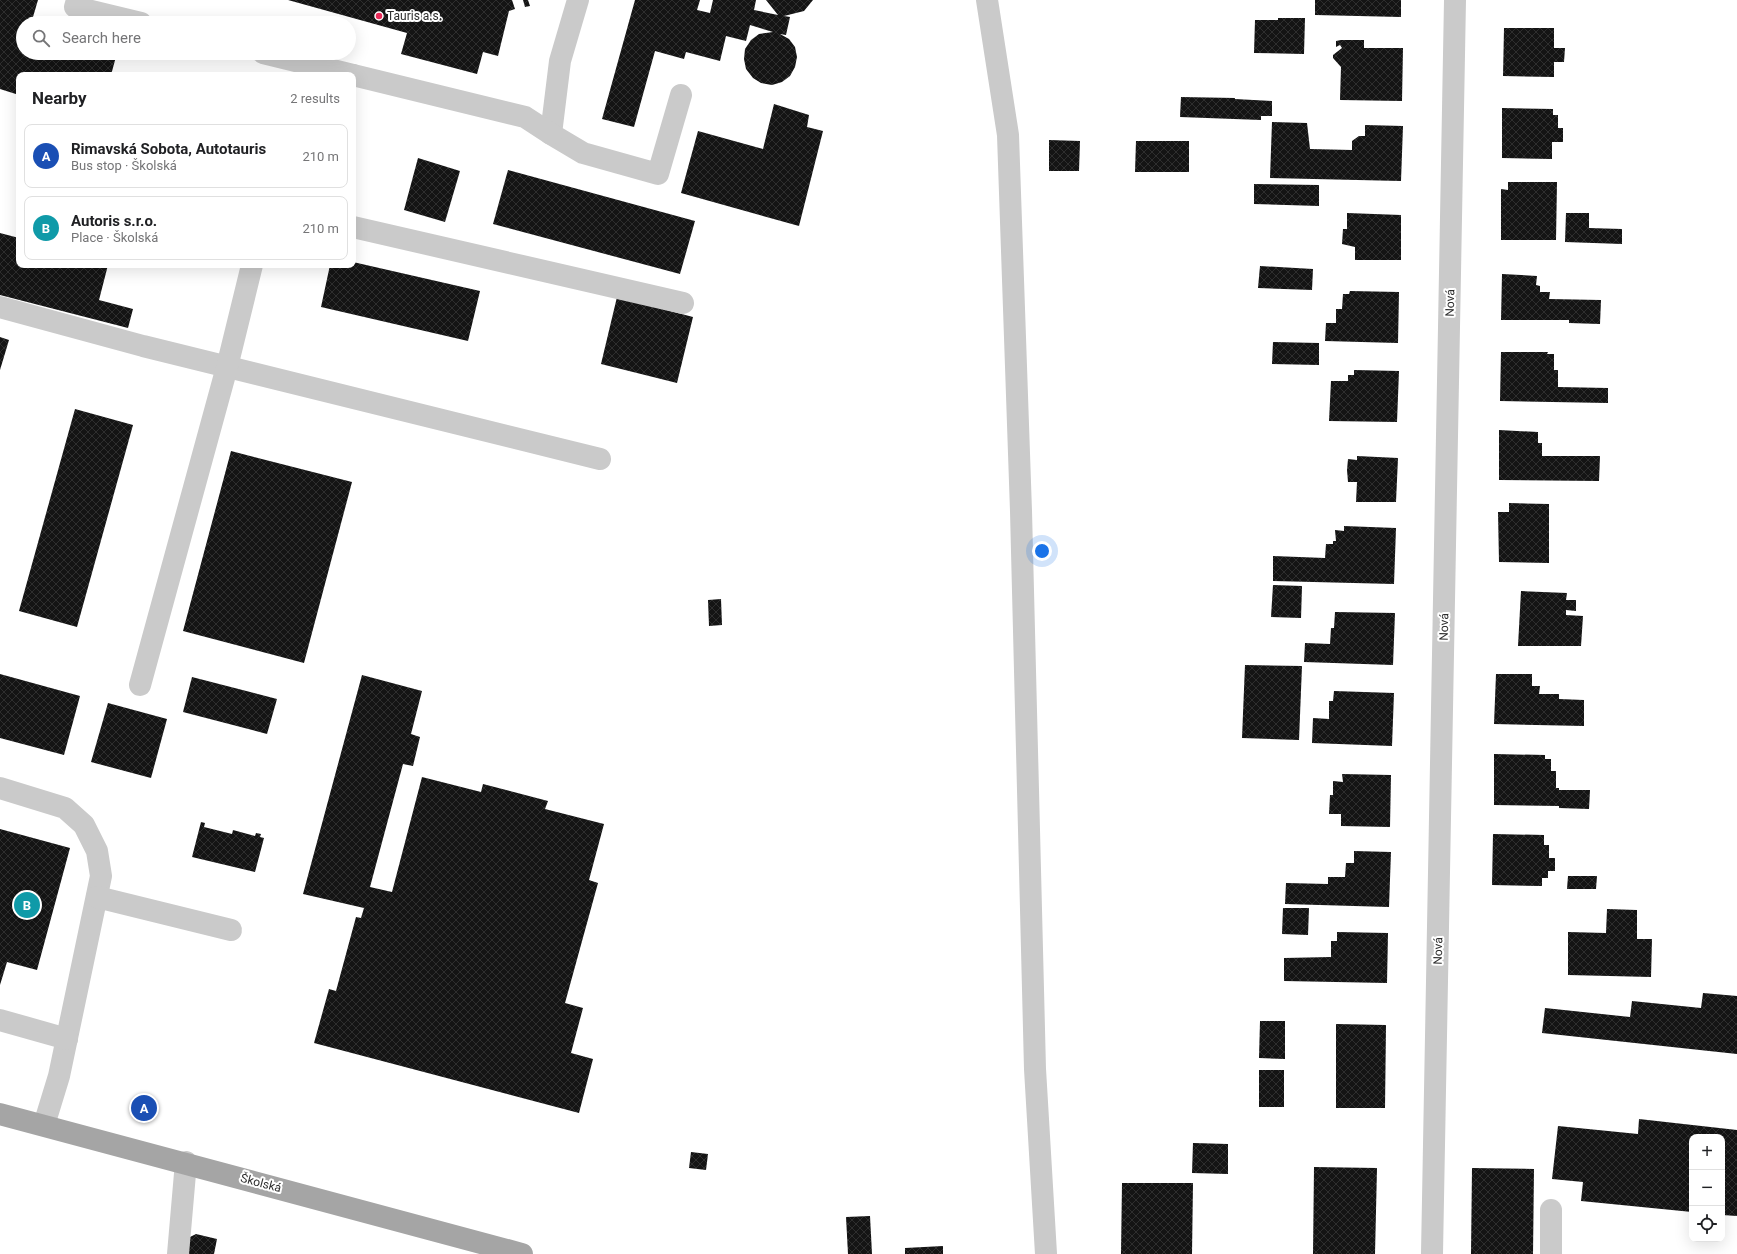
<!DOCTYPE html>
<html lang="en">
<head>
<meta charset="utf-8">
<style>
	:root { --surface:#fff; --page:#f2f2f2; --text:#202124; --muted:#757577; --line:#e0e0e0; --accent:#e92a59 }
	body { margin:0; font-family:Roboto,sans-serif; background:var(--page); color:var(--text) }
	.controls { position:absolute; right:12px; bottom:12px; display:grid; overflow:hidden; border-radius:8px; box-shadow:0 4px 16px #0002 }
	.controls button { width:36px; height:36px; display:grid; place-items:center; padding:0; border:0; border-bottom:1px solid var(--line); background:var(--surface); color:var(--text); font:20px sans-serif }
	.you { position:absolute; left:1042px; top:551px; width:14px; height:14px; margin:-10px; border:3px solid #fff; border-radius:50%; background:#1a73e8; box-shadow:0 0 0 6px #1a73e833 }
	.badge { display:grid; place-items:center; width:26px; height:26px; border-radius:50%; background:var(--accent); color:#fff; font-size:13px; font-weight:700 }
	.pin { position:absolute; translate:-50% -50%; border:2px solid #fff; box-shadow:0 1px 4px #0006 }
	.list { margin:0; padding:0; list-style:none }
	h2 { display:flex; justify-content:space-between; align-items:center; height:52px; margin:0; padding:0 16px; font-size:17px }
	h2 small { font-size:13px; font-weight:400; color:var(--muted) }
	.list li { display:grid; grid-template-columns:26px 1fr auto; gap:12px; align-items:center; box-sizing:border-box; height:64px; margin:0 8px 8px; padding:0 8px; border:1px solid var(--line); border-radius:8px }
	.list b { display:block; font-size:15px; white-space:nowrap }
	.list p { margin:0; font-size:13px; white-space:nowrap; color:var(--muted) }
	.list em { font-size:13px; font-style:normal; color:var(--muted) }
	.icon { flex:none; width:22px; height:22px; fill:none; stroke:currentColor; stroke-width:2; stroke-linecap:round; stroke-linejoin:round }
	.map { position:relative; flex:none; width:1737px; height:1254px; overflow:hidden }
	.search { position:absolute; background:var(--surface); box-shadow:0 4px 16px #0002; left:16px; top:16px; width:340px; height:44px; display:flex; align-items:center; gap:10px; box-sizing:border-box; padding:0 14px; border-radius:22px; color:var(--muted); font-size:15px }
	.panel { position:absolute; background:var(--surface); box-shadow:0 4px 16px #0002; left:16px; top:72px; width:340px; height:196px; border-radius:8px }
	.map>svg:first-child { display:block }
	.building { fill:url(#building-cross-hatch) }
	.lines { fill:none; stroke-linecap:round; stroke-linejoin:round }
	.minor { stroke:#cacaca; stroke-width:22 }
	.major { stroke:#a5a5a5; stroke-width:22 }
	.poi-dot { fill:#e92a59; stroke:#fff; stroke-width:1.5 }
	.labels { text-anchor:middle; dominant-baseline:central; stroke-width:4; stroke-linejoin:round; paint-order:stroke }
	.poi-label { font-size:12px; fill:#2d2d2d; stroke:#fff; text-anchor:start }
	.street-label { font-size:12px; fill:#2d2d2d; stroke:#fff }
</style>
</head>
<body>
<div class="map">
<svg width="1737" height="1254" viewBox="0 0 1737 1254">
	<defs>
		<pattern id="building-cross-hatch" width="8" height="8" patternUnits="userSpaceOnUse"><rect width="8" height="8" fill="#141414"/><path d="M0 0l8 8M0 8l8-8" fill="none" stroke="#2e2e2e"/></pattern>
	</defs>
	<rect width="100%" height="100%" fill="#fff"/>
	<!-- building -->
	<g class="building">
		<path d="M 0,0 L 38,0 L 33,17 L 28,17 L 49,23 L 23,23 L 23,53 L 117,53 L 111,75 L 19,75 L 19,95 L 0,89 Z"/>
		<path d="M 288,0 L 512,0 L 515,9 L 509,11 L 498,56 L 483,52 L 477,74 L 401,54 L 407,33 Z"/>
		<path d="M 523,0 L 528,0 L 530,6 L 525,7 Z"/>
		<path d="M 635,0 L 700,0 L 697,10 L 710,13 L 713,0 L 756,0 L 754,10 L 778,15 L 766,0 L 813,0 L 804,11 L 784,16 L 790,17 L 786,35 L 780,34 L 789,39 L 795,47 L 797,57 L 795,67 L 790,76 L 782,82 L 772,85 L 761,83 L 753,78 L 746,69 L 744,59 L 745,49 L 751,40 L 759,34 L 773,32 L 750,25 L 746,41 L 726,36 L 720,61 L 686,52 L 684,59 L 655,51 L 634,127 L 602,119 Z"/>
		<path d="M 1315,0 L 1401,0 L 1401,17 L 1315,15 Z"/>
		<path d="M 1278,18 L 1305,18 L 1304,54 L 1254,53 L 1255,20 L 1278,20 Z"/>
		<path d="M 1504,28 L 1554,28 L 1554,48 L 1565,48 L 1564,62 L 1554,62 L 1554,77 L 1503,76 Z"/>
		<path d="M 1341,40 L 1364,40 L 1364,48 L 1403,48 L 1402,101 L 1340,100 L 1341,67 L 1333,58 L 1333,55 L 1342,48 L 1340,45 L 1336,47 L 1336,41 Z"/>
		<path d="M 1181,97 L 1235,98 L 1235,99 L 1272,101 L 1272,116 L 1261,116 L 1261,120 L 1180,117 Z"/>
		<path d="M 774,104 L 809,115 L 807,127 L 823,131 L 799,226 L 681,193 L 698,131 L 763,149 Z"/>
		<path d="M 1502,108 L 1553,109 L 1553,115 L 1558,115 L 1558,128 L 1563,128 L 1563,142 L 1552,142 L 1552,159 L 1502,158 Z"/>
		<path d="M 1272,122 L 1307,123 L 1310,149 L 1352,150 L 1352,141 L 1359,136 L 1365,136 L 1365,125 L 1403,126 L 1401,181 L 1270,178 Z"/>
		<path d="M 1049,140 L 1080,141 L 1079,171 L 1049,171 Z"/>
		<path d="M 1136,141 L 1189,141 L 1189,172 L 1135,172 Z"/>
		<path d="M 418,158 L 460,171 L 445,222 L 404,210 Z"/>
		<path d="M 508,170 L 695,221 L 680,274 L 493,224 Z"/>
		<path d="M 1508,182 L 1557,182 L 1556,240 L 1501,240 L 1501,189 L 1508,190 Z"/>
		<path d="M 1254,184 L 1319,185 L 1319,206 L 1254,204 Z"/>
		<path d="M 1347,213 L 1401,215 L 1401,260 L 1355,260 L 1355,247 L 1342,244 L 1343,229 L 1347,229 Z"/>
		<path d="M 1566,213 L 1589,213 L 1589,228 L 1622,229 L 1622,244 L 1565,242 Z"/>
		<path d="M 0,233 L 19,238 L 19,265 L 108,265 L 99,300 L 133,309 L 128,328 L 0,295 Z"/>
		<path d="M 353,262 L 480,291 L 468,341 L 321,307 L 330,265 L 353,265 Z"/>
		<path d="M 1260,266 L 1313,269 L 1312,290 L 1258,288 Z"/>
		<path d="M 1502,274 L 1537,276 L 1536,285 L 1540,286 L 1540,292 L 1550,292 L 1549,299 L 1601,300 L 1600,324 L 1569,323 L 1569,320 L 1501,320 Z"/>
		<path d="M 1350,291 L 1399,292 L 1398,343 L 1325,341 L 1326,323 L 1336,323 L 1336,309 L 1342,309 L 1343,294 L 1349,294 Z"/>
		<path d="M 617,297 L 693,317 L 677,383 L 601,364 Z"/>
		<path d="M 0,337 L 9,340 L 0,370 Z"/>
		<path d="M 1273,342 L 1319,343 L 1319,365 L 1272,364 Z"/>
		<path d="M 1501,352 L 1548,352 L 1547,354 L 1554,354 L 1554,370 L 1558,370 L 1558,387 L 1608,388 L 1608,403 L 1500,401 Z"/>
		<path d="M 1354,370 L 1399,371 L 1397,422 L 1329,421 L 1331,381 L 1348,381 L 1348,375 L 1354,375 Z"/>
		<path d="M 75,409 L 133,425 L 77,627 L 19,611 Z"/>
		<path d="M 1499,430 L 1538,432 L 1538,443 L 1542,443 L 1542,456 L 1600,456 L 1599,481 L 1499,480 Z"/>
		<path d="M 231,451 L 352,482 L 304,663 L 183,631 Z"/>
		<path d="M 1357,456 L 1398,458 L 1396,502 L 1356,502 L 1357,482 L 1348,482 L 1347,470 L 1348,459 L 1357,460 Z"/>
		<path d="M 1509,503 L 1549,504 L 1549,563 L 1499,562 L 1498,512 L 1509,512 Z"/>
		<path d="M 1344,526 L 1396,528 L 1394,584 L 1273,581 L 1273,556 L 1325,558 L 1326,544 L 1333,544 L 1333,541 L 1336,541 L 1335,530 L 1344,531 Z"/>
		<path d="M 1273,585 L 1302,586 L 1301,618 L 1271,617 Z"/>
		<path d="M 1521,591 L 1567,593 L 1566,600 L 1576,600 L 1576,611 L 1566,610 L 1566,615 L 1583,616 L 1581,646 L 1518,646 Z"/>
		<path d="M 721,599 L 722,625 L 709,626 L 708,600 Z"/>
		<path d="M 1335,612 L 1395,613 L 1393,665 L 1304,662 L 1305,643 L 1330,644 L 1331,628 L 1334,628 Z"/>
		<path d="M 1245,665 L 1302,666 L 1299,740 L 1242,738 Z"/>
		<path d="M 0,674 L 80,696 L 64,755 L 0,738 Z"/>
		<path d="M 1496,674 L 1532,674 L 1532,686 L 1540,686 L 1539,694 L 1559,694 L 1559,699 L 1584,700 L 1584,726 L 1494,724 Z"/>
		<path d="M 362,675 L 422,691 L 411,734 L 420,737 L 413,766 L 403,764 L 370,887 L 392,892 L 422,777 L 481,792 L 483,784 L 548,801 L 545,809 L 604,824 L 589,880 L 598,883 L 565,1003 L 583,1008 L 571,1053 L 593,1059 L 579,1113 L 314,1043 L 329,989 L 336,991 L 356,917 L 361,918 L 364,908 L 303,894 Z"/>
		<path d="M 192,677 L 277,699 L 267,734 L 183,712 Z"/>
		<path d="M 1334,691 L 1394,693 L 1392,746 L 1312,743 L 1313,718 L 1329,719 L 1329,701 L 1333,701 Z"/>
		<path d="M 108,703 L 167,719 L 151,778 L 91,762 Z"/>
		<path d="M 1494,754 L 1545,755 L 1545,759 L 1551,759 L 1551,771 L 1556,771 L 1556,788 L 1559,788 L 1559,790 L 1590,790 L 1589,809 L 1559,808 L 1559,806 L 1494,805 Z"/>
		<path d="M 1342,774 L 1391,775 L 1390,827 L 1341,826 L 1341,814 L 1329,814 L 1330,795 L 1333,795 L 1333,781 L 1343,782 Z"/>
		<path d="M 201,822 L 205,823 L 204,827 L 232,834 L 233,830 L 255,836 L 256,833 L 261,834 L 260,837 L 264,838 L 255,872 L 192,857 Z"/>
		<path d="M 0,829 L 70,848 L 37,970 L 7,962 L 0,985 Z"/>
		<path d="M 1493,834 L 1544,835 L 1544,845 L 1549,845 L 1549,858 L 1555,858 L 1555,871 L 1548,871 L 1548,878 L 1542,878 L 1542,886 L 1492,885 Z"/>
		<path d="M 1354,851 L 1391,852 L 1389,907 L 1285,904 L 1286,883 L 1328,884 L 1328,877 L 1345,877 L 1346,863 L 1354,863 Z"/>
		<path d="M 1568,876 L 1597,876 L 1596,889 L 1567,889 Z"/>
		<path d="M 1283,908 L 1309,908 L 1308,935 L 1282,934 Z"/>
		<path d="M 1607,909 L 1637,910 L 1637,939 L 1652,939 L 1651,977 L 1568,975 L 1568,932 L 1606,933 Z"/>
		<path d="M 1337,932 L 1388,933 L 1387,983 L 1284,981 L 1284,958 L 1331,957 L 1331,941 L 1337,941 Z"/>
		<path d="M 1703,993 L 1737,996 L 1737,1054 L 1542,1033 L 1545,1008 L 1630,1017 L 1632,1001 L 1701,1008 Z"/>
		<path d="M 1260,1021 L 1285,1021 L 1285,1059 L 1259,1058 Z"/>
		<path d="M 1336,1024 L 1386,1025 L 1385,1108 L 1336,1108 Z"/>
		<rect x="1259" y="1070" width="25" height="37"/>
		<path d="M 1639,1119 L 1737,1130 L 1737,1216 L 1722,1215 L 1722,1137 L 1692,1137 L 1692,1212 L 1581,1201 L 1583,1182 L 1552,1179 L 1558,1126 L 1638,1134 Z"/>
		<path d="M 1193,1143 L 1228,1144 L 1228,1174 L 1192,1173 Z"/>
		<path d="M 691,1152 L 708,1154 L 706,1170 L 689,1168 Z"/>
		<path d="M 1314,1167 L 1377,1168 L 1375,1254 L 1313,1254 Z"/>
		<path d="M 1472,1168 L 1534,1169 L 1533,1254 L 1471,1254 Z"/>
		<path d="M 1122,1183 L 1193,1183 L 1192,1254 L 1121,1254 Z"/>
		<path d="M 870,1216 L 872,1254 L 848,1254 L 846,1217 Z"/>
		<path d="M 196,1234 L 217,1239 L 214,1254 L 187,1254 L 190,1237 Z"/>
		<path d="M 943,1246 L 943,1254 L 905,1254 L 905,1248 Z"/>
	</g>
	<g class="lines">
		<!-- minor -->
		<g class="minor">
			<path d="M 77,0 L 75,7 L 141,23"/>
			<path d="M 578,0 L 560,61 L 551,134 L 583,153 L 658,174 L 681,95"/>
			<path d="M 987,0 L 1008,135 L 1021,511 L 1035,1069 L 1046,1254"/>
			<path d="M 263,53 L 353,75"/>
			<path d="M 353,75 L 525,117 L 551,134"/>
			<path d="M 353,227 L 683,303"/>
			<path d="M 0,307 L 143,346 L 600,459"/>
			<path d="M 140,685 L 227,367 L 252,265"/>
			<path d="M 0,788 L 65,808 L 84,825 L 97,851 L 101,876 L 59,1076 L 44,1125"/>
			<path d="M 97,897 L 231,930"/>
			<path d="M 0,1020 L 67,1039"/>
			<path d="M 178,1254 L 186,1162"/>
			<path d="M 1432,1254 L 1455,0"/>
			<path d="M 1551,1254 L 1551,1210"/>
		</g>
		<!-- major -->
		<path class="major" d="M 0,1114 L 522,1254"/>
	</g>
	<!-- markers -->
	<circle class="poi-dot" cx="379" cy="16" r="4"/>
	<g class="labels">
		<!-- poi labels -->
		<g class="poi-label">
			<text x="387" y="16">Tauris a.s.</text>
		</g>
		<!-- street labels -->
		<g class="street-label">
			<text transform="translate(1450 303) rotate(-89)">Nová</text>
			<text transform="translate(1444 627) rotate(-89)">Nová</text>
			<text transform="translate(1438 951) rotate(-89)">Nová</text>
			<text transform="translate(261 1183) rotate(15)">Školská</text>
		</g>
	</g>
</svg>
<div class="controls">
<button>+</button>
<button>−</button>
<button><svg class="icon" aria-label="locate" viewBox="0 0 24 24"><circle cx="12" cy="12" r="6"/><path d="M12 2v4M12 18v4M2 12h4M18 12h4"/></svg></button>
</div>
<div class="you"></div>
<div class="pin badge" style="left:144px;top:1108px;background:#1a4fb4">A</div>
<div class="pin badge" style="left:27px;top:905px;background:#0f9aa8">B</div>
<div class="search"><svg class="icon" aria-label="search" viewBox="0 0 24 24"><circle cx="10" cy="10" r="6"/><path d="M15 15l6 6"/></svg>Search here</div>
<section class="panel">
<h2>Nearby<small>2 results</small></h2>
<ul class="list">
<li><span class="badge" style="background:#1a4fb4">A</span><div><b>Rimavská Sobota, Autotauris</b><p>Bus stop · Školská</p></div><em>210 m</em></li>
<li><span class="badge" style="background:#0f9aa8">B</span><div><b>Autoris s.r.o.</b><p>Place · Školská</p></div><em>210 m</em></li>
</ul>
</section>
</div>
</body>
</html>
